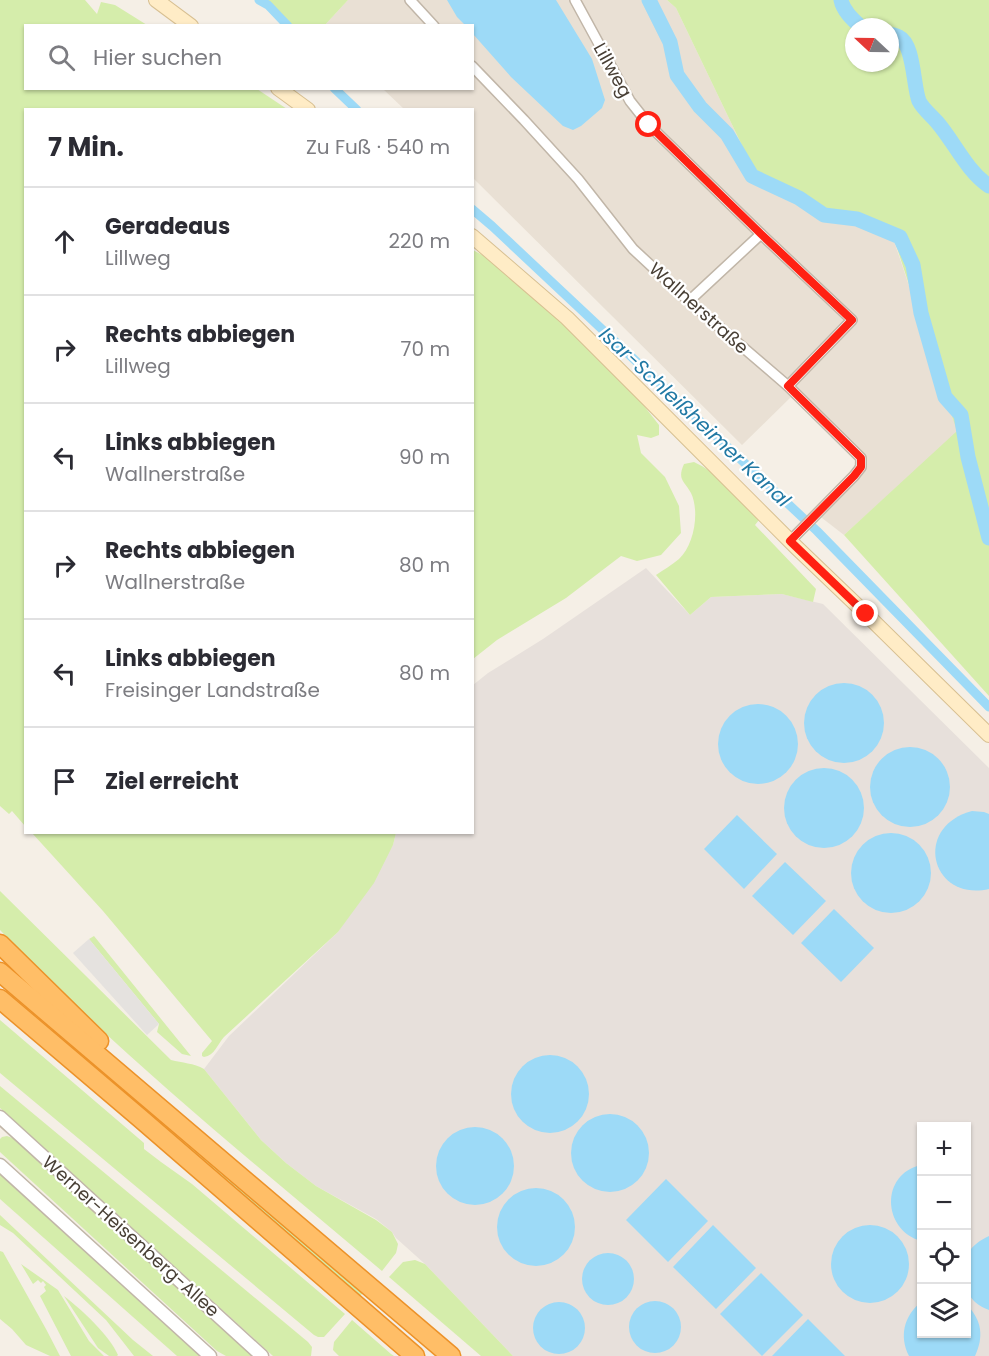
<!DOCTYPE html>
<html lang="de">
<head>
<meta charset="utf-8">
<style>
	:root { --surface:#fff; --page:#f7f7f7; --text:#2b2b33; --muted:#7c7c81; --line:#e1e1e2 }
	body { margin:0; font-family:Poppins,sans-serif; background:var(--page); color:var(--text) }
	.controls { position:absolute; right:18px; bottom:18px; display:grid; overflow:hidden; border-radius:0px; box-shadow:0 2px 4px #0004 }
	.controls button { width:54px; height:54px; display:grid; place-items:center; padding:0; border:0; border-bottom:2px solid var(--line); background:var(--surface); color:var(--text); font:30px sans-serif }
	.compass { position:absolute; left:845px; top:18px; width:54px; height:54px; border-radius:50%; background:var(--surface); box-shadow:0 2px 4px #0004; rotate:292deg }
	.stop { position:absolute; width:18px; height:18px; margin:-14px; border:4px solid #ff2113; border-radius:50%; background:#fff }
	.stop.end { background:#ff2113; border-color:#fff; box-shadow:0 2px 6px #0008 }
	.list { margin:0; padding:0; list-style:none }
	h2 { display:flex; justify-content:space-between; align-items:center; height:78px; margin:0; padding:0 24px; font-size:26px }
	h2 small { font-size:20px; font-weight:400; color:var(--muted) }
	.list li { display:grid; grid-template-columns:39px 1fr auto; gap:18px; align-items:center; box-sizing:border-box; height:108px; padding:0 24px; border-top:2px solid var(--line) }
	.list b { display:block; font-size:22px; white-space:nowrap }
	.list p { margin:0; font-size:20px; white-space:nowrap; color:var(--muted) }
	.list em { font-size:20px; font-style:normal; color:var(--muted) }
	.icon { flex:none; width:33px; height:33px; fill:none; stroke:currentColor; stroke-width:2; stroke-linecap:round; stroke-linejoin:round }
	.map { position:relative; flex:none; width:989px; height:1356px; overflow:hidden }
	.search { position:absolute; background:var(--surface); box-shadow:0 2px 4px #0004; left:24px; top:24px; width:450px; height:66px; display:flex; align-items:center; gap:15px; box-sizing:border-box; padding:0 21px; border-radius:0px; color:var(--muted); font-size:22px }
	.panel { position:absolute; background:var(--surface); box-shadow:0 2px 4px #0004; left:24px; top:108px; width:450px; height:726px; border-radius:0px }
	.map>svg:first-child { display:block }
	.residential { fill:#e9e0d4 }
	.industrial { fill:#e7e0db; fill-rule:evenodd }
	.green { fill:#d5edab; fill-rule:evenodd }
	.parking { fill:#e5e2df }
	.water { fill:#9ddaf7 }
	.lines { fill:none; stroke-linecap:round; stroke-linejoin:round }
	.canal { stroke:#9ddaf7; stroke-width:9 }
	.river { stroke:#9ddaf7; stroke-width:15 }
	.minor-casing { stroke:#c1b6a8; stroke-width:12 }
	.tertiary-casing { stroke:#c1b6a8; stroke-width:15 }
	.secondary-casing { stroke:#d8c092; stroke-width:16 }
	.motorway-casing { stroke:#ec9229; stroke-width:21 }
	.minor { stroke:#fff; stroke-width:9 }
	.tertiary { stroke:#fff; stroke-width:12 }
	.secondary { stroke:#ffecc6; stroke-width:14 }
	.motorway { stroke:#ffbe67; stroke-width:18 }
	.route { stroke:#ff2113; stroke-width:8 }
	.labels { text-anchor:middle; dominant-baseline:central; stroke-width:4.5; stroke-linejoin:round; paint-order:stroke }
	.street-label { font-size:18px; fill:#483f35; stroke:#fff }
	.water-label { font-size:20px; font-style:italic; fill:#2179a4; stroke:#fff }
</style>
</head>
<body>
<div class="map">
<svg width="989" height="1356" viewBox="0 0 989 1356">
	<rect width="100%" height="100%" fill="#f5efe6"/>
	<!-- residential -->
	<path class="residential" d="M 348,0 L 667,0 L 676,8 L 761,185 L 892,235 L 958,432 L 844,535 L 813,511 L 851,474 L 854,467 L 855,459 L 791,397 L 742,445 L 473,178 L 472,110 L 404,109 L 383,89 L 472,88 L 472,26 L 324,26 Z"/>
	<!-- industrial -->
	<path class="industrial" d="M 646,568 L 690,615 L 711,597 L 782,594 L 823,604 L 989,768 L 989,1356 L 513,1356 L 425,1264 L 396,1238 L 392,1232 L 376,1219 L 316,1186 L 286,1163 L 261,1140 L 204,1069 L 229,1036 L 338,932 L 393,845 L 396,833 L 472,832 L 473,685 L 488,673 L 543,639 ZM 922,1126 L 966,1126 L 966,1334 L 922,1334 Z"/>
	<!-- green -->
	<g class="green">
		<path d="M 0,0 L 85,0 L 97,14 L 101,2 L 115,5 L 147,25 L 26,26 L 26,88 L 257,89 L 287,109 L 26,110 L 25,826 L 12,811 L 9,814 L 0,806 Z"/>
		<path d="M 263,0 L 348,0 L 324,26 L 290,25 Z"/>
		<path d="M 667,0 L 989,0 L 989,696 L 844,535 L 957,431 L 893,236 L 761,185 L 676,8 ZM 854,27 L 890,27 L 890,63 L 854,63 Z"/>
		<path d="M 473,250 L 486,257 L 548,308 L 630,388 L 659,425 L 659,435 L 651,438 L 637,435 L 641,453 L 665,477 L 679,506 L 681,533 L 661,555 L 637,561 L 621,556 L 566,598 L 497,640 L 473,659 Z"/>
		<path d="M 694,462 C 721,474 739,499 759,520 L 755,525 L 816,589 L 813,602 L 782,594 L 711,597 L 690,615 L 656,575 C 663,570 672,565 679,559 C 694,545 700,512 691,493 C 684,480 677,480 684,464 Z"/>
		<path d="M 32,833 L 396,833 L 393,845 L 374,883 L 338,932 L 224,1037 C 217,1045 215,1055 204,1057 L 202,1056 L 202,1053 L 212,1041 L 103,911 Z"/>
		<path d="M 0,891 L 171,1060 C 182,1063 194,1063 204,1069 L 261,1140 L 286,1163 L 316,1186 L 376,1220 L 392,1232 L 398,1244 L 397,1249 L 396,1253 L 382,1271 C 252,1161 118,1054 0,930 Z"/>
		<path d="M 94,936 L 191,1056 L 182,1054 L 157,1032 L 159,1024 L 89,939 Z"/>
		<path d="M 0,1020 L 144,1143 L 144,1149 L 161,1162 L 192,1184 L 345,1314 L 324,1337 L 318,1337 L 314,1335 L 0,1073 Z"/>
		<path d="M 65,1038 L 363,1293 L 360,1296 L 62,1042 Z"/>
		<path d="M 0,1086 L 308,1342 L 312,1347 L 311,1356 L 273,1356 L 0,1108 Z"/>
		<path d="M 7,1136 L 15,1139 L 252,1356 L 226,1356 L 217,1351 L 0,1152 L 0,1139 L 2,1137 Z"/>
		<path d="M 0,1173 L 201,1356 L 177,1356 L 0,1199 Z"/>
		<path d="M 0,1215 L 133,1340 L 153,1356 L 134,1356 L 106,1320 L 13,1233 L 0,1225 Z"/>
		<path d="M 0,1251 L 3,1252 L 46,1329 L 60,1356 L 50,1356 L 26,1345 L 12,1329 L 0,1319 Z"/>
		<path d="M 415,1260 L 425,1264 L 513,1356 L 481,1356 L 389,1277 L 403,1262 Z"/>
		<path d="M 21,1264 L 58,1290 L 89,1341 L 104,1356 L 71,1356 L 40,1296 L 46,1291 L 44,1287 L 46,1285 L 43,1281 L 41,1283 L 38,1280 L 33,1284 Z"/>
		<path d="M 64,1296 C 82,1310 109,1335 118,1355 L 117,1356 L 109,1356 L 98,1348 Z"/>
		<path d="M 352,1320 L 391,1354 L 394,1356 L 339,1356 L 333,1350 L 334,1342 Z"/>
	</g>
	<!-- parking -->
	<path class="parking" d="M 89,939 L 159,1024 L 147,1035 L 73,953 Z"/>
	<!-- water -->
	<g class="water">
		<path d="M 447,0 L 556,0 L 592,59 L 605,100 L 602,108 L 581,126 L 573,130 L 563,126 L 511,77 L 473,34 L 472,26 L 465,25 L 457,17 Z"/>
		<circle cx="844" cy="723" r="40"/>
		<circle cx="758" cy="744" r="40"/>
		<circle cx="910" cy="787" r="40"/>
		<circle cx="824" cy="808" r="40"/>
		<path d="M 972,811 L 984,812 L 989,814 L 989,889 C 931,902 912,827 972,811 Z"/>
		<path d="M 737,815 L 777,854 L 744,889 L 704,849 Z"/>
		<circle cx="891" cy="873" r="40"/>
		<path d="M 785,862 L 826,901 L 793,935 L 752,896 Z"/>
		<path d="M 834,909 L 874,948 L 841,982 L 801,943 Z"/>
		<circle cx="550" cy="1094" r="39"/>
		<circle cx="610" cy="1153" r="39"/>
		<circle cx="475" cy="1166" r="39"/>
		<path d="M 921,1165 L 922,1165 L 921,1241 C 882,1230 880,1174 921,1165 Z"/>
		<path d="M 666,1179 L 708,1221 L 668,1262 L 626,1220 Z"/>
		<circle cx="536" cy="1227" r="39"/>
		<path d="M 713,1225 L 756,1268 L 716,1309 L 673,1267 Z"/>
		<circle cx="870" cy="1264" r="39"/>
		<path d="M 989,1236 L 989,1310 C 969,1302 966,1292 966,1273 C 966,1267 965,1260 968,1254 C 972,1245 981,1240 989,1236 Z"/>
		<circle cx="608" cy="1279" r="26"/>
		<path d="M 761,1273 L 803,1315 L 762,1356 L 720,1314 Z"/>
		<circle cx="655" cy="1327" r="26"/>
		<circle cx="559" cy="1328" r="26"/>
		<path d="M 921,1302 L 922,1334 L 966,1334 L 967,1305 C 982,1320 984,1337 975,1356 L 909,1356 C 899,1336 904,1316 921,1302 Z"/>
		<path d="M 808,1319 L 845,1356 L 772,1356 Z"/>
	</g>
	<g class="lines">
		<!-- canal -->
		<g class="canal">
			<path d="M 259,0 L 268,5 L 288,26"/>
			<path d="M 334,88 L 357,110"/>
			<path d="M 472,209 L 492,226 L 817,531 L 989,707"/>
		</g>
		<!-- river -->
		<g class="river">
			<path d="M 649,0 L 670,42 L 677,75 L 700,107 L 727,134 L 752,176 L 799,198 L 824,215 L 857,219 L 900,237 L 913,265 L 921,313 L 945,397 L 961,415 L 968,457 L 989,538"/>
			<path d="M 841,0 C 843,11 853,20 861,27"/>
			<path d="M 890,34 C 893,35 896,35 899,37 C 914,44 913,85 919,101 C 923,109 931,115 937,122 C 955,143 966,170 989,186"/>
		</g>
		<defs>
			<g id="minor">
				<path d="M 410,0 L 434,26"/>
				<path d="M 575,0 L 630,101 L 649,125 L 761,234 L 852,320 L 788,386"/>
				<path d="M 472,66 L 524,120 L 578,179 L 633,249 L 689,301 L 788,386 L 861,458 L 861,467 L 854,476 L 790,541"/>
				<path d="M 689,301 L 761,234"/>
			</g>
			<g id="tertiary">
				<path d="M 0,1117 L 262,1356"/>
				<path d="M 0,1165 L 210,1356"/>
			</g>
			<g id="secondary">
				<path d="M 156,0 L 191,26"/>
				<path d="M 278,88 L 308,110"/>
				<path d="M 472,236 L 567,318 L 796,547 L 866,614 L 989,735"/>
			</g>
			<g id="motorway">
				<path d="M 0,944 L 99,1041"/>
				<path d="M 0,972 L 451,1356"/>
				<path d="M 0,999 L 140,1118 L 415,1356"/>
			</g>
		</defs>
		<!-- minor casing -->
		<use href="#minor" class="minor-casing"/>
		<!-- tertiary casing -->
		<use href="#tertiary" class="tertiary-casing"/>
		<!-- secondary casing -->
		<use href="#secondary" class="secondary-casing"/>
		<!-- motorway casing -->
		<use href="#motorway" class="motorway-casing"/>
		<!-- minor -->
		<use href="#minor" class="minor"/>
		<!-- tertiary -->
		<use href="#tertiary" class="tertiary"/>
		<!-- secondary -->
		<use href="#secondary" class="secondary"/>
		<!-- motorway -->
		<use href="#motorway" class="motorway"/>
	</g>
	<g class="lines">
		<!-- route -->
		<path class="route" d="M 649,125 L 761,234 L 852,320 L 788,386 L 861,458 L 861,467 L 854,476 L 790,541 L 866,614"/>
	</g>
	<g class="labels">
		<!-- street labels -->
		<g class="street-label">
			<text transform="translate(613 70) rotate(61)">Lillweg</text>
			<text transform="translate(699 308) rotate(42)">Wallnerstraße</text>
			<text transform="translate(131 1236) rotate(42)">Werner-Heisenberg-Allee</text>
		</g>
		<!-- water labels -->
		<g class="water-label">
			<text transform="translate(695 417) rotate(43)">Isar-Schleißheimer Kanal</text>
		</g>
	</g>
</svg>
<div class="controls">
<button>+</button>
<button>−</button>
<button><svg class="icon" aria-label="locate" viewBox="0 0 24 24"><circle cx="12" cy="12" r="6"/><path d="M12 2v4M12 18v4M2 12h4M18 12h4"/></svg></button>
<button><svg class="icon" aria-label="layers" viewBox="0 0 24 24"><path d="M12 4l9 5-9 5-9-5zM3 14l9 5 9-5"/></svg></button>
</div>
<svg class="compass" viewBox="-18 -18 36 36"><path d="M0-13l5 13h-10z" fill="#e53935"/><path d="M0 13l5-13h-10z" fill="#7c7c81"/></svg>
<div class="stop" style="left:649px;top:125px"></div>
<div class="stop end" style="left:866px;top:614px"></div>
<div class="search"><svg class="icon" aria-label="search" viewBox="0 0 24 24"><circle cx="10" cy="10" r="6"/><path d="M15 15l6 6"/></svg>Hier suchen</div>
<section class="panel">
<h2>7 Min.<small>Zu Fuß · 540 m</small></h2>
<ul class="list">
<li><svg class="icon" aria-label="ahead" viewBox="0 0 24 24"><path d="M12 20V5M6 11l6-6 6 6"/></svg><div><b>Geradeaus</b><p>Lillweg</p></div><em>220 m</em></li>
<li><svg class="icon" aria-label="right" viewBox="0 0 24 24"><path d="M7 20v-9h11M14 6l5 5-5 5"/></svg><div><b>Rechts abbiegen</b><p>Lillweg</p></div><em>70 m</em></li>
<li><svg class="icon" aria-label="left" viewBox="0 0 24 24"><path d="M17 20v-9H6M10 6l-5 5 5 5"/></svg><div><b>Links abbiegen</b><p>Wallnerstraße</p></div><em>90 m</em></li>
<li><svg class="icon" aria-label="right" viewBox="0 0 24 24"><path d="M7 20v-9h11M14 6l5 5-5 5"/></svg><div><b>Rechts abbiegen</b><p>Wallnerstraße</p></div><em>80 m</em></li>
<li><svg class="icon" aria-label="left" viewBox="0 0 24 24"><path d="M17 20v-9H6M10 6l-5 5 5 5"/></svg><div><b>Links abbiegen</b><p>Freisinger Landstraße</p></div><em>80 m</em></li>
<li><svg class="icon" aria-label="arrive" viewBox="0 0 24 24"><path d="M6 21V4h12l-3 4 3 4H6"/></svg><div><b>Ziel erreicht</b></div></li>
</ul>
</section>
</div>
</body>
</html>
